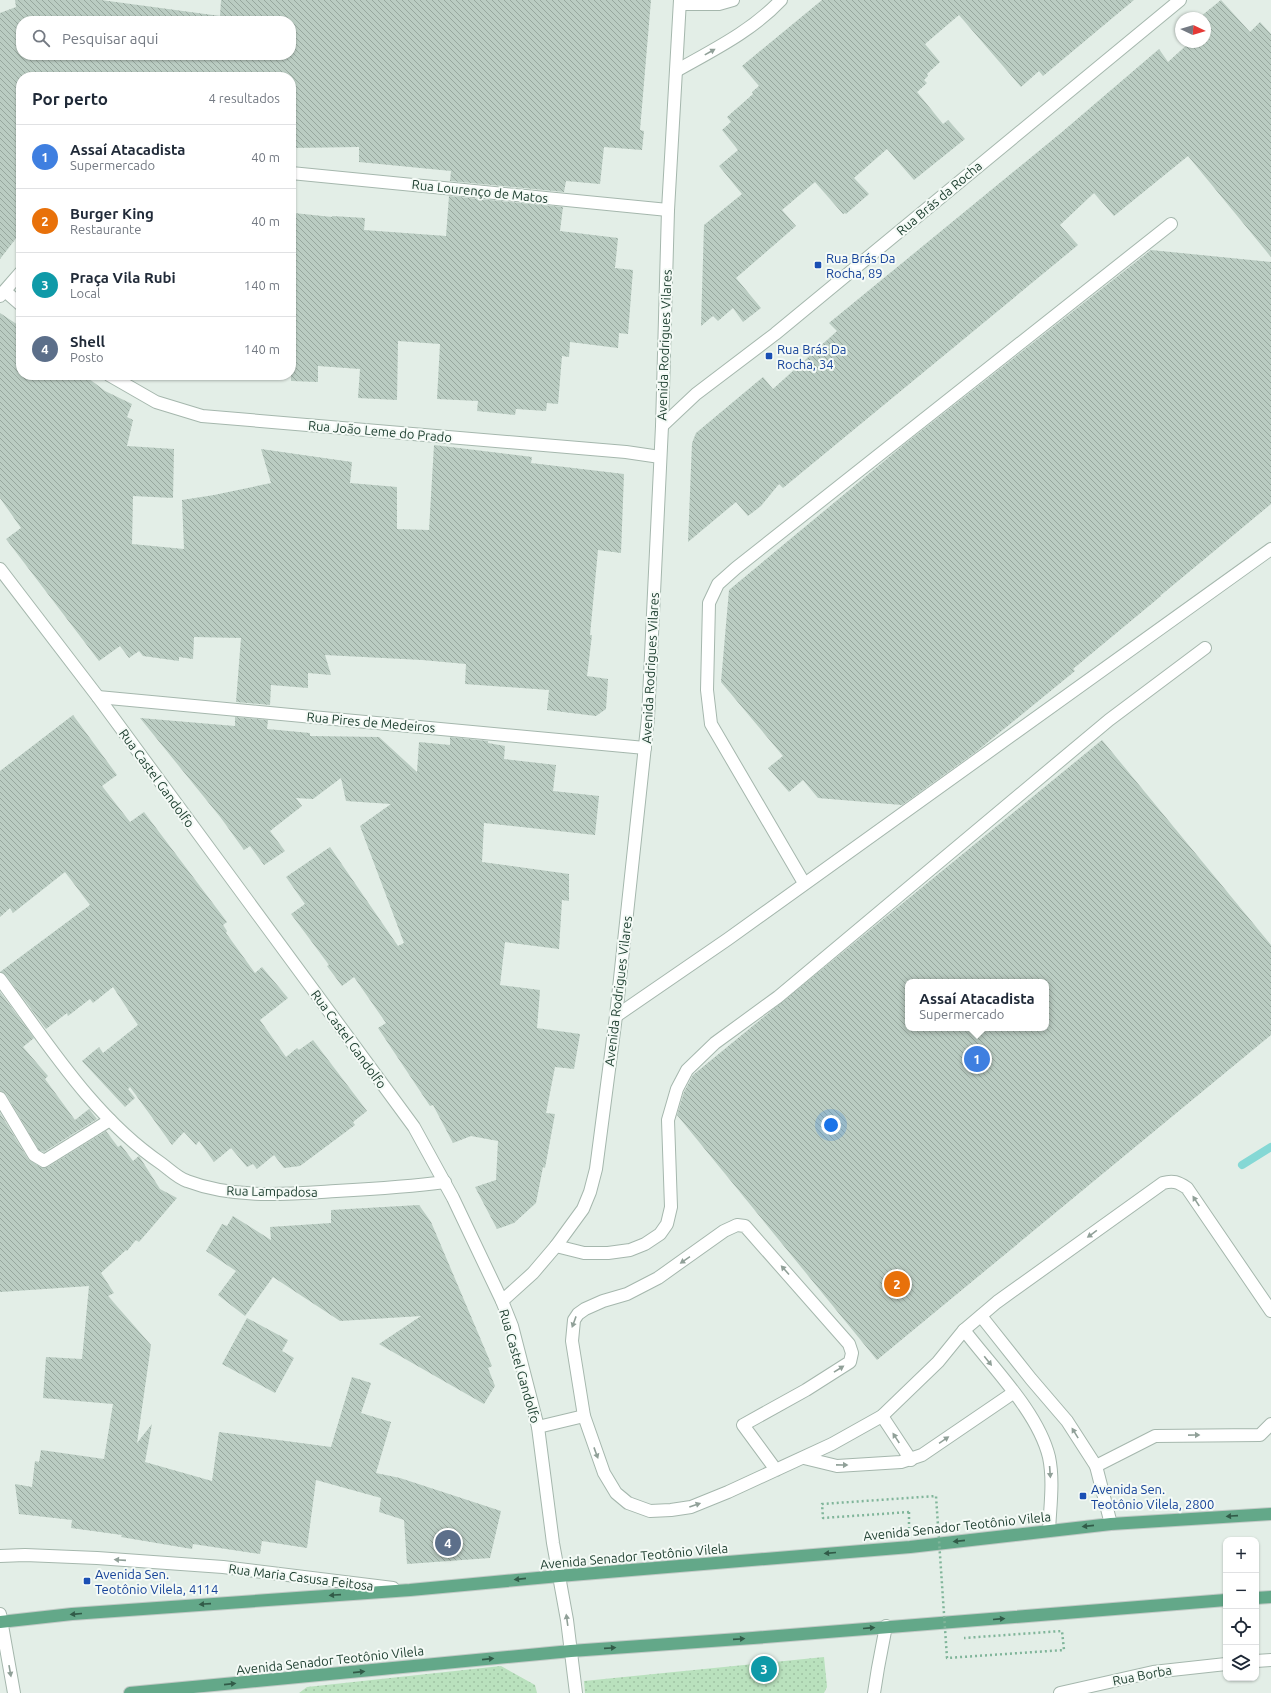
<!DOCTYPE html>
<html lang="pt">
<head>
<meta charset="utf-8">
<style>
	:root { --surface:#fff; --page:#f6f6f7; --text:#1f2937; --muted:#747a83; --line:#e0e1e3; --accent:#ff5950 }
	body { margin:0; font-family:Ubuntu,sans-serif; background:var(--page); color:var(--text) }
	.controls { position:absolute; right:12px; bottom:12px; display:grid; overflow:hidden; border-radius:8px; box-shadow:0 1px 3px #0004 }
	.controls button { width:36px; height:36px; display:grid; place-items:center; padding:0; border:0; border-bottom:1px solid var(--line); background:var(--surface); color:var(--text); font:20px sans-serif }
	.compass { position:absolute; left:1175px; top:12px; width:36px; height:36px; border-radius:50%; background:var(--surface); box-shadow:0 1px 3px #0004; rotate:94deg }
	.you { position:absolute; left:831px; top:1125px; width:14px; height:14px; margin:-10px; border:3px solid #fff; border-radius:50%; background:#1a73e8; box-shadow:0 0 0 6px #1a73e833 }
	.badge { display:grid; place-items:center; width:26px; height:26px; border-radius:50%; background:var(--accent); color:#fff; font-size:13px; font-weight:700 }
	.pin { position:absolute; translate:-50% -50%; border:2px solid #fff; box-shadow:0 1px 4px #0006 }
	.popup { position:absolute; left:905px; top:979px; width:144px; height:52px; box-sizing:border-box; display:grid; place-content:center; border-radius:8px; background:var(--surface); filter:drop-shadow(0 1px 3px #0005); font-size:13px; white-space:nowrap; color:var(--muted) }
	.popup b { font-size:15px; color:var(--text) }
	.popup::after { content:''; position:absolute; left:50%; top:100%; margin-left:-8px; border:8px solid transparent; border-top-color:var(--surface) }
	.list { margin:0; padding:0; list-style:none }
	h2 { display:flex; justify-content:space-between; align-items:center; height:52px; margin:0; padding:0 16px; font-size:17px }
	h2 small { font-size:13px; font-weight:400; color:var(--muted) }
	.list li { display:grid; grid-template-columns:26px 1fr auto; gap:12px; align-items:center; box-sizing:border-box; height:64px; padding:0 16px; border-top:1px solid var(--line) }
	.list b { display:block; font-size:15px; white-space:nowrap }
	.list p { margin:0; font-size:13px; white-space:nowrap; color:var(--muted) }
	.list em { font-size:13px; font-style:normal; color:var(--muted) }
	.icon { flex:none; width:22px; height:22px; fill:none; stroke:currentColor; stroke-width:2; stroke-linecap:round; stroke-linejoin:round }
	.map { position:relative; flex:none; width:1271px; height:1693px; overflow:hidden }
	.search { position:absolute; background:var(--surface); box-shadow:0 1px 3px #0004; left:16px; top:16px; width:280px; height:44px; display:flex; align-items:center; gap:10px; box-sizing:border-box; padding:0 14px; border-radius:16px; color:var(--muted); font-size:15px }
	.panel { position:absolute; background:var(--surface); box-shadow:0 1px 3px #0004; left:16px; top:72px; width:280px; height:308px; border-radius:16px }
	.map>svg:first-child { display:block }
	.park { fill:url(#park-dots) }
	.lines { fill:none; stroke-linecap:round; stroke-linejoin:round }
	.stream { stroke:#85d8d5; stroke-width:8 }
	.building { fill:url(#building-back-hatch); fill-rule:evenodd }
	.minor-casing { stroke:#a5b7ad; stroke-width:14 }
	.major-casing { stroke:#c1cac6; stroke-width:14 }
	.path { stroke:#80b59a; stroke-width:2.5; stroke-dasharray:2 3; stroke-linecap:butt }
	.minor { stroke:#fff; stroke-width:12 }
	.major { stroke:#63a889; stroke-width:12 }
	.path-bridge { stroke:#80b59a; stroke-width:2.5; stroke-dasharray:2 3; stroke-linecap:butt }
	.oneway { fill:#90a098 }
	.oneway2 { fill:#315b48 }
	.transit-dot { fill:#1a4fb4; stroke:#f4faf6; stroke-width:1.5 }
	.labels { text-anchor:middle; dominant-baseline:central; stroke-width:4; stroke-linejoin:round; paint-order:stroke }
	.street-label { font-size:13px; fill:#204132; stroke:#f4faf6 }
	.transit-label { font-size:13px; fill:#164399; stroke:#f4faf6; text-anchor:start }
</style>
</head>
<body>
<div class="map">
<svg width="1271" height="1693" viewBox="0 0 1271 1693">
	<defs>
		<pattern id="park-dots" width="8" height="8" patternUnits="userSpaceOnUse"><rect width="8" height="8" fill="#b9e1bd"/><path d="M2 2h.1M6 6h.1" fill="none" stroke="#9fc2a3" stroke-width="1.8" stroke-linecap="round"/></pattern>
		<pattern id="building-back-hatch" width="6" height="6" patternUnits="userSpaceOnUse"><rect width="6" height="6" fill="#baccc2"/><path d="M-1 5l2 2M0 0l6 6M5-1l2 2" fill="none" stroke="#97a79e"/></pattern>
	</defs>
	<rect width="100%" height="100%" fill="#e3eee7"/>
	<!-- park -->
	<g class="park">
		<path d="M 824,1657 L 827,1687 L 824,1693 L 585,1693 L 584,1681 Z"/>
		<path d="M 501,1666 L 535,1685 L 537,1693 L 299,1693 L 307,1687 Z"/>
	</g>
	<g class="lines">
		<!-- stream -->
		<path class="stream" d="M 1242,1165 L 1271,1147"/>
	</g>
	<!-- building -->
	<g class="building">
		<path d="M 15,0 L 101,0 L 220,16 L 221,0 L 651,0 L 640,130 L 644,131 L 642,150 L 604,147 L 600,184 L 566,181 L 564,192 L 450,181 L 451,171 L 359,162 L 359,147 L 291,148 L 291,77 L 21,77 L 21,232 L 0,259 L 0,13 L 16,7 ZM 21,21 L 291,21 L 291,55 L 21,55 Z"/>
		<path d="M 822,0 L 1134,0 L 1043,76 L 1039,71 L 1021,87 L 959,15 L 925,44 L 940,62 L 927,74 L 928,76 L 924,80 L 927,83 L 917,92 L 943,124 L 948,120 L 965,139 L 914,180 L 887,149 L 854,178 L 869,194 L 846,214 L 845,213 L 843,214 L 815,182 L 782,210 L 796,226 L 736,278 L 761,308 L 743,322 L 733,308 L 718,321 L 713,316 L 701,326 L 704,225 L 742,194 L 719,166 L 738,150 L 722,130 L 731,122 L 727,117 L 753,94 L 752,92 L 759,86 L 742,66 Z"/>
		<path d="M 1221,0 L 1250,32 L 1260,22 L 1271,34 L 1271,257 L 1188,156 L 1114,216 L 1094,193 L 1060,225 L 1078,245 L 783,488 L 779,484 L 761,506 L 748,516 L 736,502 L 688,542 L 692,443 L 696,433 L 763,377 L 773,389 L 837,331 L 829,323 L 1062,132 L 1159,49 L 1168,62 L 1190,42 L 1205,42 L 1205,29 L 1208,27 L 1205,23 L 1205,18 L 1200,17 Z"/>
		<path d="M 449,196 L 563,207 L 560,231 L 618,238 L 615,268 L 633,270 L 628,334 L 619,333 L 618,348 L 570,342 L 569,357 L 562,356 L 558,404 L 547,403 L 546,411 L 516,409 L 515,415 L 477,411 L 478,401 L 437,399 L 440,344 L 398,341 L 397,400 L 358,398 L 360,369 L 318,366 L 318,382 L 291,381 L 291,248 L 294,213 L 332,217 L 332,216 L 365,218 L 364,230 L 446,236 Z"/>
		<path d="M 1151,250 L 1271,262 L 1271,504 L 1160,596 L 1161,596 L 1073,669 L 1075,671 L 977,751 L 902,805 L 818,798 L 803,780 L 789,792 L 768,768 L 783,756 L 721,682 L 729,590 L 906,443 Z"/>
		<path d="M 0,313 L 21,327 L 21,375 L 84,375 L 105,391 L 132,404 L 127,417 L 133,420 L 127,446 L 174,449 L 173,498 L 133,496 L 132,544 L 184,549 L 182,500 L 214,495 L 271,483 L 261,449 L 352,462 L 350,483 L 397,487 L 397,529 L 429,530 L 434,445 L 532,457 L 531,463 L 624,474 L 621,553 L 598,550 L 590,635 L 592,635 L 587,676 L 608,679 L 606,709 L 596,716 L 547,710 L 549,690 L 465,684 L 466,664 L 422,660 L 325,655 L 331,675 L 308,673 L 308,688 L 271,685 L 270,705 L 236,702 L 241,638 L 194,637 L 193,659 L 179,657 L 179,661 L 143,656 L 139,651 L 129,658 L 120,646 L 99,661 L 6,539 L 21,528 L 0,498 Z"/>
		<path d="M 73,715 L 117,775 L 102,786 L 130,822 L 144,812 L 227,922 L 223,925 L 227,931 L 226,933 L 255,973 L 262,967 L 288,998 L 260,1020 L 286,1057 L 297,1048 L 299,1050 L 313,1040 L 367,1111 L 353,1122 L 355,1125 L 300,1166 L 284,1168 L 274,1155 L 257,1169 L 253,1164 L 247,1167 L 231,1148 L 214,1162 L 199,1141 L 196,1145 L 184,1132 L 172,1145 L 130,1087 L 128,1089 L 135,1098 L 125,1107 L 82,1061 L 99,1047 L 103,1053 L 138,1025 L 113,987 L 93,1003 L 90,999 L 68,1016 L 67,1013 L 46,1029 L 6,975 L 0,972 L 90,905 L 65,872 L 13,913 L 10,908 L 0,917 L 0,771 Z"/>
		<path d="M 235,717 L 268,720 L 267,729 L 310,733 L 310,736 L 379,737 L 417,772 L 419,742 L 450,745 L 450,737 L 488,741 L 488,743 L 505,746 L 504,759 L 556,765 L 553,791 L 599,796 L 595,835 L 484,823 L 482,862 L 569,874 L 569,901 L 562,900 L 559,949 L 505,942 L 500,985 L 540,990 L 537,1028 L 580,1034 L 574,1069 L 555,1067 L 546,1113 L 555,1114 L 545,1168 L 543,1167 L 536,1203 L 514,1223 L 497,1229 L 475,1187 L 496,1180 L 498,1141 L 471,1136 L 453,1143 L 433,1105 L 430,1106 L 378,1028 L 386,1023 L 354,977 L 342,986 L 327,966 L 329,965 L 291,914 L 305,904 L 286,877 L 330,847 L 398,946 L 404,943 L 360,826 L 391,804 L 346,801 L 341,778 L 313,799 L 296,798 L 302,806 L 270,831 L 285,851 L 264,865 L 250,846 L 244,850 L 221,818 L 140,718 L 235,726 Z"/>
		<path d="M 1102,740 L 1271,945 L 1271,1035 L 877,1360 L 677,1115 L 684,1092 L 693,1075 ZM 908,982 L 1046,982 L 1046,1028 L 908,1028 Z"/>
		<path d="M 0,992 L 34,1038 L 23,1047 L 48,1076 L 45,1079 L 75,1120 L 89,1109 L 97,1119 L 44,1152 L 39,1150 L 6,1094 L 0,1091 Z"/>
		<path d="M 0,1113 L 28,1159 L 40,1167 L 48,1167 L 106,1131 L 118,1147 L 121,1145 L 133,1161 L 139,1156 L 160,1189 L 177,1198 L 139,1242 L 136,1240 L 127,1251 L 126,1250 L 101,1273 L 114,1293 L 108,1296 L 151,1345 L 137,1443 L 152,1424 L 145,1462 L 212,1481 L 219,1432 L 331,1447 L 352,1377 L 371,1383 L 361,1413 L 391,1422 L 376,1473 L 400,1478 L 501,1511 L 490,1558 L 407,1564 L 404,1520 L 379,1512 L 381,1498 L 316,1480 L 307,1548 L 262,1541 L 260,1554 L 193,1544 L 192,1549 L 121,1537 L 122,1535 L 71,1528 L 72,1520 L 19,1514 L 15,1484 L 32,1487 L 35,1461 L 39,1462 L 41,1450 L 104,1459 L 113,1404 L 43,1398 L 46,1357 L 82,1359 L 89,1286 L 0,1292 Z"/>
		<path d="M 419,1205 L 431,1222 L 492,1366 L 488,1368 L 495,1386 L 484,1404 L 379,1344 L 421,1316 L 340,1321 L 273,1277 L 245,1316 L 218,1295 L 236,1271 L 206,1251 L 222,1224 L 227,1226 L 233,1216 L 271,1240 L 270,1227 L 331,1223 L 331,1210 Z"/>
		<path d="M 247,1318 L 288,1340 L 282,1351 L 294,1358 L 275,1393 L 222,1364 Z"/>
	</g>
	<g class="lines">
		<defs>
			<g id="minor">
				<path d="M 680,4 L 719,4 L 733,0"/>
				<path d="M 676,71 C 713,50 752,31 781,0"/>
				<path d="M 291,173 L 668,210"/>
				<path d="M 5,291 L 21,305"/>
				<path d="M 0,296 L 21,272"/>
				<path d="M 109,375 L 156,402 L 202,416 L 626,452 L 660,457"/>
				<path d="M 662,426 L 696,394 L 775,334 L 1180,0"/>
				<path d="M 0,569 L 98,697 L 414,1127 L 453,1198 L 502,1301 L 512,1326 L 538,1427 L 553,1543 L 567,1620 L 576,1693"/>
				<path d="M 98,697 L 645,748"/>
				<path d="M 804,883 L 711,724 L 707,690 L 709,603 L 718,584 L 736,568 L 1171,224"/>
				<path d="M 0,979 C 48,1044 94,1118 162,1164 C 170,1170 178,1178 187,1181 C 234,1199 287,1194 336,1191 C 373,1189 408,1187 445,1182"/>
				<path d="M 616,1016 L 728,939 L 1271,549"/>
				<path d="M 0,1098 L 34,1155 L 44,1161 L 110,1120"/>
				<path d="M 556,1246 L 584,1253 L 608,1253 L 630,1250 L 645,1244 L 660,1234 L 667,1224 L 671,1207 L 668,1120 L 677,1089 L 687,1070 L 715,1043 L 778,997 L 1109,720 L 1205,648"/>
				<path d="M 502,1301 L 533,1273 L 556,1246 L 583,1209 L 590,1192 L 596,1169 L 616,1016 L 648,718 L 662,426 L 668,210 L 680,0"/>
				<path d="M 981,1316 L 1031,1379 L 1067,1421 L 1096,1466 L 1111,1524"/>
				<path d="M 964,1330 C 992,1367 1038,1412 1049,1457 C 1054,1481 1050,1507 1049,1531"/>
				<path d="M 882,1416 L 911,1460"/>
				<path d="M 538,1427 L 584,1416"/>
				<path d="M 804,1458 L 837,1466 L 901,1462 L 922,1455 L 1013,1393"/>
				<path d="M 1096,1466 L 1155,1436 L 1260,1435 L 1271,1424"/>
				<path d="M 776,1470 L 743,1425 L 806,1390 L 850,1362 L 852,1353 L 849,1344 L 745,1226 L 737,1225 L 724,1231 L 658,1278 L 627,1294 L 603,1301 L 585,1309 L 578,1314 L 574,1320 L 572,1341 L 584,1416 L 604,1473 L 616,1493 L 628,1503 L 650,1511 L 671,1510 L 691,1507 L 728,1492 L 832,1444 L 882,1416 L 938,1362 L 964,1330 L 997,1302 L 1163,1183 C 1173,1180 1178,1182 1187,1188 L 1271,1311"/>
				<path d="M 0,1556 L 25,1555 L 97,1558 L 223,1567 L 393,1588"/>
				<path d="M 0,1614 L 14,1693"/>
				<path d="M 1256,1661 L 1271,1660"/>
				<path d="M 874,1693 L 878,1668 L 886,1626"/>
				<path d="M 1060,1693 L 1153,1672 L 1226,1664"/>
			</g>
			<g id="major">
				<path d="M 1256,1598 L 1271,1597"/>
				<path d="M 0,1622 L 72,1614 L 410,1590 L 559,1576 L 910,1547 L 1111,1524 L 1271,1514"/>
				<path d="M 130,1693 L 571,1651 L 753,1638 L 1226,1600"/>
			</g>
		</defs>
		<!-- minor casing -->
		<use href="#minor" class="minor-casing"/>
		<!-- major casing -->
		<use href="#major" class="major-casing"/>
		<!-- path -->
		<path class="path" d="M 909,1512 L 909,1528"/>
		<!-- minor -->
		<use href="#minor" class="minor"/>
		<!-- major -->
		<use href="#major" class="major"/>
		<!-- path-bridge -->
		<path class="path-bridge" d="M 909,1512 L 823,1518 L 822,1504 L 936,1496 L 947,1658 L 1064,1650 L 1062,1631 L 964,1638"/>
	</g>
	<!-- one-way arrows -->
	<defs><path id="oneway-solid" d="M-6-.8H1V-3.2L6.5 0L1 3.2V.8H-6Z"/></defs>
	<g class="oneway">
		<use href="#oneway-solid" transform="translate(710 52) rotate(-29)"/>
		<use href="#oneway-solid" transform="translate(1196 1201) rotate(-123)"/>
		<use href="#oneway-solid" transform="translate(1092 1234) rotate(144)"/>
		<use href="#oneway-solid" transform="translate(685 1260) rotate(146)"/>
		<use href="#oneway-solid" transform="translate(785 1270) rotate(-132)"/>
		<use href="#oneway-solid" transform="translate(574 1322) rotate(110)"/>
		<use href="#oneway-solid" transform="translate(988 1361) rotate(51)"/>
		<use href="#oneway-solid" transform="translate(839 1369) rotate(-32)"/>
		<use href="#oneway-solid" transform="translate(1075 1433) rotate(-122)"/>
		<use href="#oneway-solid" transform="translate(1194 1435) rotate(-1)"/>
		<use href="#oneway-solid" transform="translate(896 1438) rotate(-123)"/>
		<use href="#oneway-solid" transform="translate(944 1440) rotate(-34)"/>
		<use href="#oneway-solid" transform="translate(596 1453) rotate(70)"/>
		<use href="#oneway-solid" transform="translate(842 1465) rotate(1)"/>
		<use href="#oneway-solid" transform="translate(1050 1472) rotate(86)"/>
		<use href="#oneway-solid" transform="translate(695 1505) rotate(-19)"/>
		<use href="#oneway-solid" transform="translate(120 1560) rotate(-176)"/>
		<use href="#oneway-solid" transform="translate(567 1620) rotate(-98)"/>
		<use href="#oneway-solid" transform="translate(10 1671) rotate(80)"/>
	</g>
	<g class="oneway2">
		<use href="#oneway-solid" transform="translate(1232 1516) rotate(176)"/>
		<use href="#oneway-solid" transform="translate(1088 1526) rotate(174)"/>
		<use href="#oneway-solid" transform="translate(959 1541) rotate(174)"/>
		<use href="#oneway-solid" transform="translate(830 1553) rotate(175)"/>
		<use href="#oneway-solid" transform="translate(520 1579) rotate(174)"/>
		<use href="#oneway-solid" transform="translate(335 1595) rotate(176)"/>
		<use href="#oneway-solid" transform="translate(205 1604) rotate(176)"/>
		<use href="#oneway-solid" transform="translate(76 1614) rotate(175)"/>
		<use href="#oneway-solid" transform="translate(999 1619) rotate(-5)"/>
		<use href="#oneway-solid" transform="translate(869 1628) rotate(-5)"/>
		<use href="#oneway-solid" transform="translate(739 1639) rotate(-4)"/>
		<use href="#oneway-solid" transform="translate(610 1648) rotate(-4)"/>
		<use href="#oneway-solid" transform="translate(488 1659) rotate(-6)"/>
		<use href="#oneway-solid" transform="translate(359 1672) rotate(-6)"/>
		<use href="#oneway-solid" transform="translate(230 1684) rotate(-6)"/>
	</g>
	<!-- markers -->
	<g class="transit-dot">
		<rect x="814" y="261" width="8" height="8" rx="2"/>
		<rect x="765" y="352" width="8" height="8" rx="2"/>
		<rect x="1079" y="1492" width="8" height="8" rx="2"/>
		<rect x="83" y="1577" width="8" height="8" rx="2"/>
	</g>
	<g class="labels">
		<!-- street labels -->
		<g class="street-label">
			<text transform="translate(480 191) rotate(6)">Rua Lourenço de Matos</text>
			<text transform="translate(939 198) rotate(-40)">Rua Brás da Rocha</text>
			<text transform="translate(664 345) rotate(-88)">Avenida Rodrigues Vilares</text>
			<text transform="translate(380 431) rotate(5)">Rua João Leme do Prado</text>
			<text transform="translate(650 668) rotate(-87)">Avenida Rodrigues Vilares</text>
			<text transform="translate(371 722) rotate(5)">Rua Pires de Medeiros</text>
			<text transform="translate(157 778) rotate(54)">Rua Castel Gandolfo</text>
			<text transform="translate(618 991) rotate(-83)">Avenida Rodrigues Vilares</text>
			<text transform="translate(349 1039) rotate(54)">Rua Castel Gandolfo</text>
			<text transform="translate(272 1191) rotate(1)">Rua Lampadosa</text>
			<text transform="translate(520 1366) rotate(74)">Rua Castel Gandolfo</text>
			<text transform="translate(957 1526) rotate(-6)">Avenida Senador Teotônio Vilela</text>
			<text transform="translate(634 1556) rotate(-5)">Avenida Senador Teotônio Vilela</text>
			<text transform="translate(301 1577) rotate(7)">Rua Maria Casusa Feitosa</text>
			<text transform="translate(330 1660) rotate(-6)">Avenida Senador Teotônio Vilela</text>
			<text transform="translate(1142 1675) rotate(-11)">Rua Borba</text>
		</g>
		<!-- transit labels -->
		<g class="transit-label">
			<text x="826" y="258">Rua Brás Da<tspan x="826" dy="15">Rocha, 89</tspan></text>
			<text x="777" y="349">Rua Brás Da<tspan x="777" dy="15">Rocha, 34</tspan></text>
			<text x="1091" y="1489">Avenida Sen.<tspan x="1091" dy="15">Teotônio Vilela, 2800</tspan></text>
			<text x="95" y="1574">Avenida Sen.<tspan x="95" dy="15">Teotônio Vilela, 4114</tspan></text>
		</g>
	</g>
</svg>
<div class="controls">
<button>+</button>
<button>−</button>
<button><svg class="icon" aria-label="locate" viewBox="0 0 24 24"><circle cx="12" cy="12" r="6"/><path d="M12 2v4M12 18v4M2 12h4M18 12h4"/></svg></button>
<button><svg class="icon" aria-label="layers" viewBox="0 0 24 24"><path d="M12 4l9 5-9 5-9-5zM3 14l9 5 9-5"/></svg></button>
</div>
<svg class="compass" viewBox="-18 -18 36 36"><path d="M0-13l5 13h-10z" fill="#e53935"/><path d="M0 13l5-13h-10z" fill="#747a83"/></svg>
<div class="you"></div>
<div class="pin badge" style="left:977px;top:1059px;background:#3f7fe0">1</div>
<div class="popup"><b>Assaí Atacadista</b>Supermercado</div>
<div class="pin badge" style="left:897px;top:1284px;background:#e8710a">2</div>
<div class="pin badge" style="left:764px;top:1669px;background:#0f9aa8">3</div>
<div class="pin badge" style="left:448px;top:1543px;background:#5c6f8a">4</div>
<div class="search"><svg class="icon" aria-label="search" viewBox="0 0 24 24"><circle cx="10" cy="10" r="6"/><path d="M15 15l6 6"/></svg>Pesquisar aqui</div>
<section class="panel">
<h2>Por perto<small>4 resultados</small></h2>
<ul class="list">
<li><span class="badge" style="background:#3f7fe0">1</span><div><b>Assaí Atacadista</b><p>Supermercado</p></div><em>40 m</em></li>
<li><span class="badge" style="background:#e8710a">2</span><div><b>Burger King</b><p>Restaurante</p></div><em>40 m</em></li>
<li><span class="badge" style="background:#0f9aa8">3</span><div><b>Praça Vila Rubi</b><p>Local</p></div><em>140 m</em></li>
<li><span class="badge" style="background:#5c6f8a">4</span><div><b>Shell</b><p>Posto</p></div><em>140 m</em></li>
</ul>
</section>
</div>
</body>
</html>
